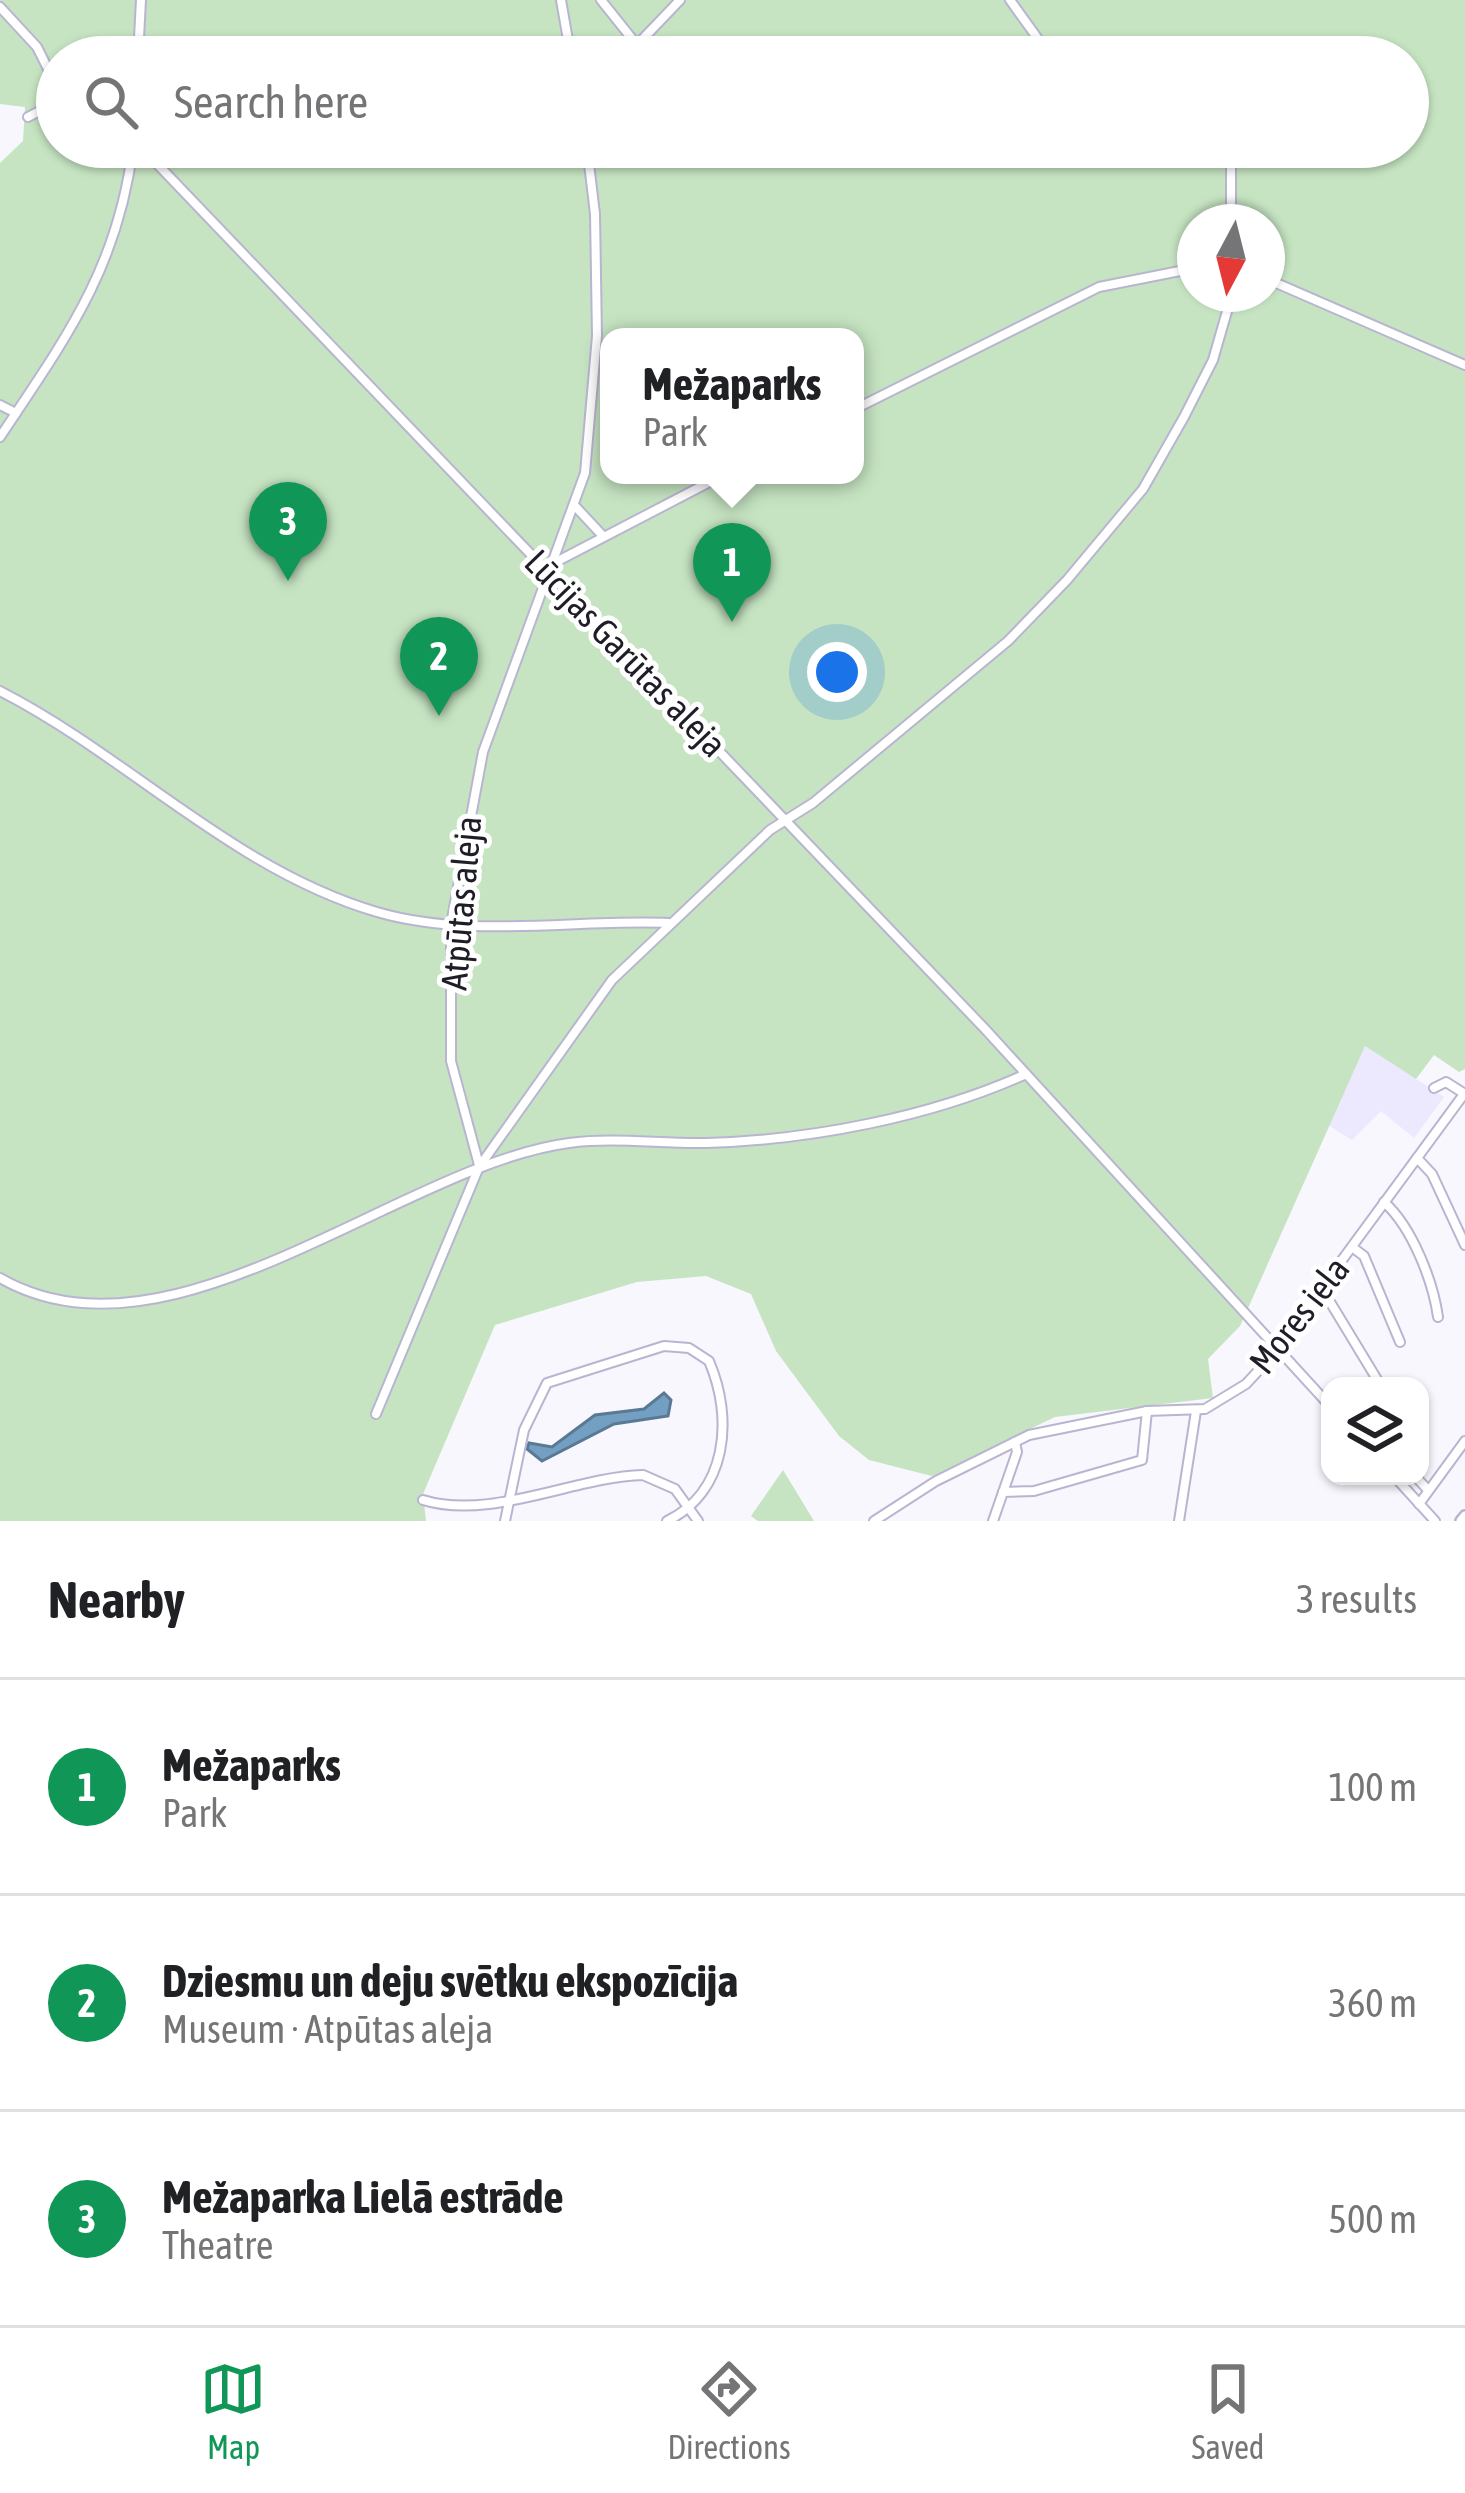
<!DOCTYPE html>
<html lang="en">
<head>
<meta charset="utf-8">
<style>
	:root { --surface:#fff; --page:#f2f2f2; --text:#202124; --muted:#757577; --line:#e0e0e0; --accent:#109757 }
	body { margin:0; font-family:"Asap Condensed",sans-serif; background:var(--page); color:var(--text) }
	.controls { position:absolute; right:36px; bottom:36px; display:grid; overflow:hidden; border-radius:24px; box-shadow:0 3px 9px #0004 }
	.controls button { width:108px; height:108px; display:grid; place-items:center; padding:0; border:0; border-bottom:3px solid var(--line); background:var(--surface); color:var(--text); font:60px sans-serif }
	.compass { position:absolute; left:1177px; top:204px; width:108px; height:108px; border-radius:50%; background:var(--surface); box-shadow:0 3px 9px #0004; rotate:187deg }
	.you { position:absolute; left:837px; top:672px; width:42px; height:42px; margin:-30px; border:9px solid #fff; border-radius:50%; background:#1a73e8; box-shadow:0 0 0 18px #1a73e833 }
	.badge { display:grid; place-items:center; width:78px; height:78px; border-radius:50%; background:var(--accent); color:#fff; font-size:39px; font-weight:700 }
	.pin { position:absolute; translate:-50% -99px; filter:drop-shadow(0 3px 6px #0008) }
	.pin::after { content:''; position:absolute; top:63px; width:42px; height:36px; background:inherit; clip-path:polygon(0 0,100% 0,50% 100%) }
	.popup { position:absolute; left:600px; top:328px; width:264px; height:156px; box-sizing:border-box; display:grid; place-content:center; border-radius:24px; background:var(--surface); filter:drop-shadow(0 3px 9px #0005); font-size:39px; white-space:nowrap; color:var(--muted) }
	.popup b { font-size:45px; color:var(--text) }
	.popup::after { content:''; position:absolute; left:50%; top:100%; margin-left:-24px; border:24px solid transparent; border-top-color:var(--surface) }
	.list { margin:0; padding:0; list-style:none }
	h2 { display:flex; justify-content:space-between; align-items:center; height:156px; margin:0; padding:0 48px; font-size:51px }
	h2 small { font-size:39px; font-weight:400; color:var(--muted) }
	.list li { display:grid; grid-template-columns:78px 1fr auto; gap:36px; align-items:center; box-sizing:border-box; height:216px; padding:0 48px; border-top:3px solid var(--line) }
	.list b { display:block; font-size:45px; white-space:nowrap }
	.list p { margin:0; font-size:39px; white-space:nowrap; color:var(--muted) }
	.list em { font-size:39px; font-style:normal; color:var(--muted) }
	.icon { flex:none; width:66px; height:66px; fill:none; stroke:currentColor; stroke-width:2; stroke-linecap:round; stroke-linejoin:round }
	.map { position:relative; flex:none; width:1465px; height:1521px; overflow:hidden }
	.search { position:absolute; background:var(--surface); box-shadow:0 3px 9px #0004; left:36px; right:36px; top:36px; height:132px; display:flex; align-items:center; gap:30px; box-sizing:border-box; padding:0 42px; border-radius:66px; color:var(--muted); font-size:45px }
	.sheet { height:804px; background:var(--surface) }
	nav { display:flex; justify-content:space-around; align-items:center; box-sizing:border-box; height:168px; border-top:3px solid var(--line); background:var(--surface); font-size:33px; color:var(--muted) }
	nav a { display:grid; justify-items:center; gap:6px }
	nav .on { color:var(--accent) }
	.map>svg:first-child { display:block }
	.built { fill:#ece9ff }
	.green { fill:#c6e4c2; fill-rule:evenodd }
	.water { fill:#73a0c2; stroke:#5a7994; stroke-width:3 }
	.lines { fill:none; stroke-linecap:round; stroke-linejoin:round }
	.minor-casing { stroke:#b9b5d1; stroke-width:12 }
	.major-casing { stroke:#b9b5d1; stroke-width:14 }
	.minor { stroke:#fff; stroke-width:8 }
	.major { stroke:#fff; stroke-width:9 }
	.labels { text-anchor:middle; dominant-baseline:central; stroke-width:10; stroke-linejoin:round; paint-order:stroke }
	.street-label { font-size:36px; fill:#1f1d27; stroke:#fff }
</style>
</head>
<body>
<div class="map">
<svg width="1465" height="1521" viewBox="0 0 1465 1521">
	<rect width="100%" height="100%" fill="#f7f7fd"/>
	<!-- built -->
	<path class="built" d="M 1365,1046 L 1444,1097 L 1414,1138 L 1381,1111 L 1352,1140 L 1328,1125 Z"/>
	<!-- green -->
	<g class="green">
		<path d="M 0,0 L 1465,0 L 1465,1069 L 1459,1072 L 1434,1055 L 1416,1079 L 1365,1046 L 1240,1326 L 1208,1359 L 1213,1398 L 1055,1417 L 932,1476 L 869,1460 L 839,1436 L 776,1351 L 751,1294 L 706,1276 L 637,1282 L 495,1325 L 423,1494 L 426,1521 L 0,1521 L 0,163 L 23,141 L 25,107 L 0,104 ZM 57,57 L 1408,57 L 1408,147 L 57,147 ZM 1195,222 L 1267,222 L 1267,294 L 1195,294 ZM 609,337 L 855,337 L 855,475 L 609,475 Z"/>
		<path d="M 783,1470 L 814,1521 L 758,1521 L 751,1516 Z"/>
	</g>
	<!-- water -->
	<path class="water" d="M 664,1393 L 671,1400 L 668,1416 L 614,1424 L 542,1461 L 527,1449 L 529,1443 L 552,1447 L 595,1415 L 644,1409 Z"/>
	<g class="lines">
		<defs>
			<g id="minor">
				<path d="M 561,0 L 571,57"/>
				<path d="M 601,0 L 637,45"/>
				<path d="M 1010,0 L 1051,57"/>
				<path d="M 0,7 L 37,47 L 57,87"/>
				<path d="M 138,57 L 141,0"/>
				<path d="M 606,57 L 637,45 L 680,0"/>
				<path d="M 28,117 L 57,102"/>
				<path d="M 141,147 L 985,1029 L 1330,1406"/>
				<path d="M 1231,222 L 1231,147"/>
				<path d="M 1267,279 L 1465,365"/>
				<path d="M 0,405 L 16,413"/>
				<path d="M 855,409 L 1099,287 L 1195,268"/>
				<path d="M 0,437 C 66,338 118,268 133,147"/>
				<path d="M 574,505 L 602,535"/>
				<path d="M 554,563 L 723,475"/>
				<path d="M 0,691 C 129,757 234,870 377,912 C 469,939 573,919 668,923"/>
				<path d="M 1434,1088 L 1446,1082 L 1465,1094"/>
				<path d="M 1417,1158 L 1432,1174 L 1465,1245"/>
				<path d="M 479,1165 L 451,1061 L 451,924 L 483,752 L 585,473 L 597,336 L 595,214 L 587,147"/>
				<path d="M 1384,1202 C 1412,1227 1433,1281 1438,1317"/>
				<path d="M 1352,1247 L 1364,1256 L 1400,1342"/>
				<path d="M 0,1278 C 171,1376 401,1165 569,1143 C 614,1137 661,1144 706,1143 C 811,1140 931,1117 1026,1074"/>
				<path d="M 1321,1287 L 1381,1386"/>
				<path d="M 376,1414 L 479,1167 L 612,980 L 770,830 L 813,803 L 1008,641 L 1067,580 L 1143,489 L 1184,417 L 1213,360 L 1232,294"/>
				<path d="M 1394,1476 L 1435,1521"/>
				<path d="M 1415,1476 L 1428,1490"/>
				<path d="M 1003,1492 L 1034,1491 L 1142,1460 L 1147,1411"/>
				<path d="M 423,1500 C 491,1521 573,1477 643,1475 L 675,1489 L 698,1521"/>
				<path d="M 1419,1504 L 1465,1441"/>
				<path d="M 505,1521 L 524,1430 L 547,1383 L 664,1346 L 689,1348 L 709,1361 C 734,1419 727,1492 667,1521"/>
				<path d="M 874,1521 L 936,1481 L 1029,1435 L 1147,1411 L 1205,1409 L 1246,1384 L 1270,1358 L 1464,1094"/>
				<path d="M 993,1521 L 1017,1452 L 1015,1442"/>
				<path d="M 1179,1521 L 1196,1411"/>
			</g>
			<path id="major" d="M 1461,1521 L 1465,1516"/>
		</defs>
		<!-- minor casing -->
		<use href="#minor" class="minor-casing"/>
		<!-- major casing -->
		<use href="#major" class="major-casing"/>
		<!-- minor -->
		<use href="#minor" class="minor"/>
		<!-- major -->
		<use href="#major" class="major"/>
	</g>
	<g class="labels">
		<!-- street labels -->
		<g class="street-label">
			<text transform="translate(626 653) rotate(46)">Lūcijas Garūtas aleja</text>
			<text transform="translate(461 903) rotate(-85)">Atpūtas aleja</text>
			<text transform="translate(1299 1315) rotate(-52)">Mores iela</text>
		</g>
	</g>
</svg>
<div class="controls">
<button><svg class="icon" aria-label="layers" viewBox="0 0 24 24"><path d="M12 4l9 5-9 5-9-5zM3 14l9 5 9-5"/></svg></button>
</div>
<svg class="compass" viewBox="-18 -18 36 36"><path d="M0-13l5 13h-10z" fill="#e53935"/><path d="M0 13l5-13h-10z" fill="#757577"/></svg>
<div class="you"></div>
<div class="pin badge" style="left:732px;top:622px">1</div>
<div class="popup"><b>Mežaparks</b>Park</div>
<div class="pin badge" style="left:439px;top:716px">2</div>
<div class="pin badge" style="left:288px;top:581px">3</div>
<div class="search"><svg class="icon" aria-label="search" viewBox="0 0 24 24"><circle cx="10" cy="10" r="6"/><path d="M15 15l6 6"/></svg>Search here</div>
</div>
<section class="sheet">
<h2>Nearby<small>3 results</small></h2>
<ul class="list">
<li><span class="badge">1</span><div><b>Mežaparks</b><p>Park</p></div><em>100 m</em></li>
<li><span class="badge">2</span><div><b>Dziesmu un deju svētku ekspozīcija</b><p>Museum · Atpūtas aleja</p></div><em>360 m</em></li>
<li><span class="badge">3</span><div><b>Mežaparka Lielā estrāde</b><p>Theatre</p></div><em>500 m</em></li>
</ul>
</section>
<nav>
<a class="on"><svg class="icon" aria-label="map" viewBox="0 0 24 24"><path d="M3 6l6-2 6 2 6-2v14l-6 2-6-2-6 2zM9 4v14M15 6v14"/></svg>Map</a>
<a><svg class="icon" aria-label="directions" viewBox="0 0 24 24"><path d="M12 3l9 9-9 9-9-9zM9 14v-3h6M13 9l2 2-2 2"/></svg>Directions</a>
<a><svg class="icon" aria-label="saved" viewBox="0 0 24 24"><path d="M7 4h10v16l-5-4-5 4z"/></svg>Saved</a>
</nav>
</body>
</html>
